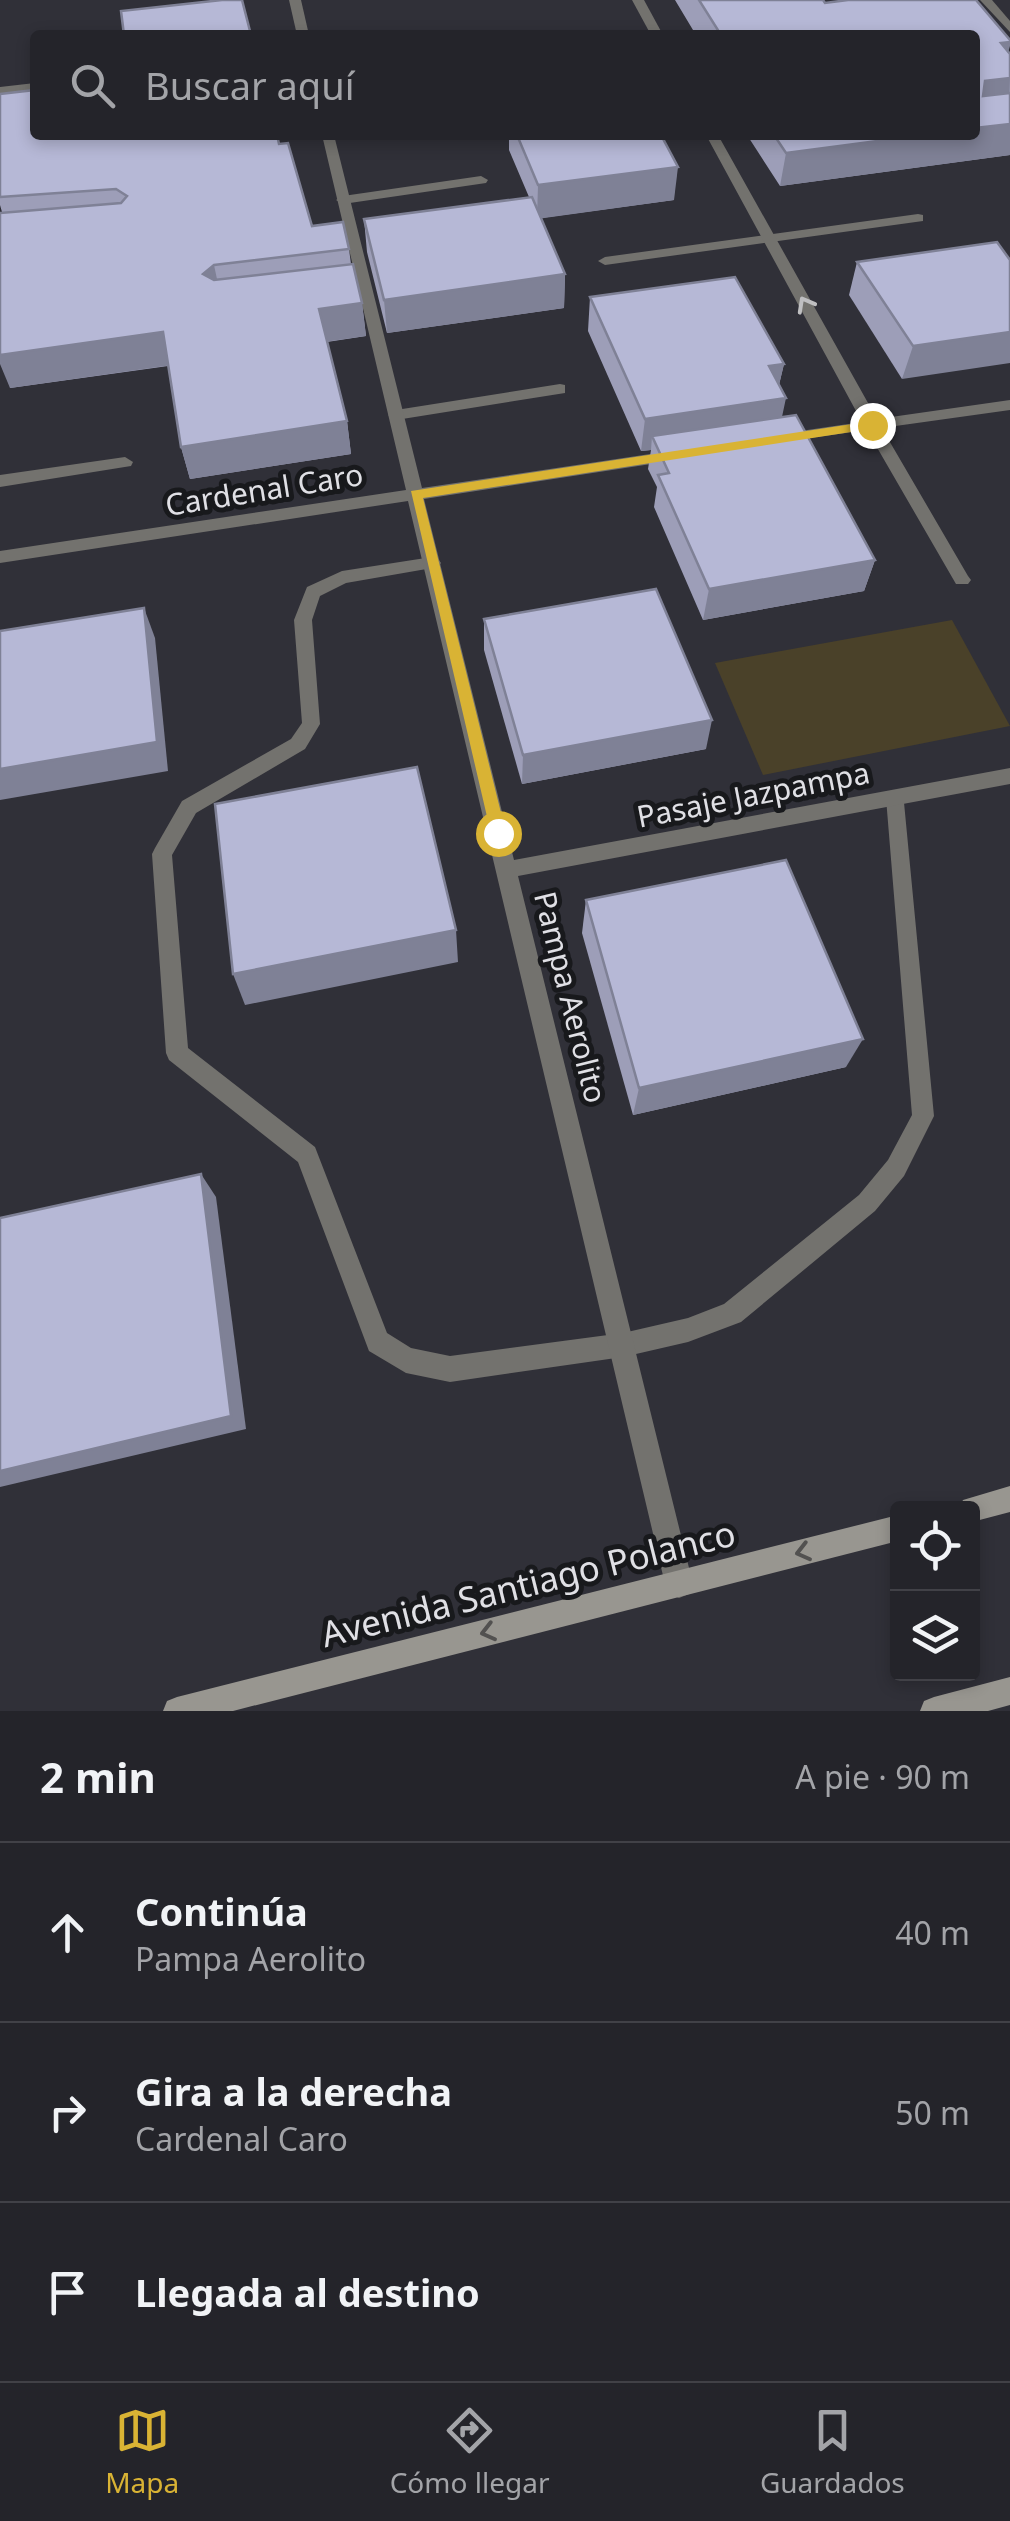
<!DOCTYPE html>
<html lang="es">
<head>
<meta charset="utf-8">
<style>
	:root { --surface:#24242a; --page:#303036; --text:#f1f3f6; --muted:#a3a4a8; --line:#414147; --accent:#d9b334 }
	body { margin:0; font-family:"Noto Sans",sans-serif; background:var(--page); color:var(--text) }
	.controls { position:absolute; right:30px; bottom:30px; display:grid; overflow:hidden; border-radius:10px; box-shadow:0 5px 15px #0003 }
	.controls button { width:90px; height:90px; display:grid; place-items:center; padding:0; border:0; border-bottom:2px solid var(--line); background:var(--surface); color:var(--text); font:50px sans-serif }
	.stop { position:absolute; width:30px; height:30px; margin:-22px; border:8px solid #d9b334; border-radius:50%; background:#fff }
	.stop.end { background:#d9b334; border-color:#fff; box-shadow:0 2px 10px #0008 }
	.list { margin:0; padding:0; list-style:none }
	h2 { display:flex; justify-content:space-between; align-items:center; height:130px; margin:0; padding:0 40px; font-size:42px }
	h2 small { font-size:32px; font-weight:400; color:var(--muted) }
	.list li { display:grid; grid-template-columns:65px 1fr auto; gap:30px; align-items:center; box-sizing:border-box; height:180px; padding:0 40px; border-top:2px solid var(--line) }
	.list b { display:block; font-size:38px; white-space:nowrap }
	.list p { margin:0; font-size:32px; white-space:nowrap; color:var(--muted) }
	.list em { font-size:32px; font-style:normal; color:var(--muted) }
	.icon { flex:none; width:55px; height:55px; fill:none; stroke:currentColor; stroke-width:2; stroke-linecap:round; stroke-linejoin:round }
	.map { position:relative; flex:none; width:1010px; height:1711px; overflow:hidden }
	.search { position:absolute; background:var(--surface); box-shadow:0 5px 15px #0003; left:30px; right:30px; top:30px; height:110px; display:flex; align-items:center; gap:25px; box-sizing:border-box; padding:0 35px; border-radius:10px; color:var(--muted); font-size:38px }
	.sheet { height:670px; background:var(--surface) }
	nav { display:flex; justify-content:space-around; align-items:center; box-sizing:border-box; height:140px; border-top:2px solid var(--line); background:var(--surface); font-size:28px; color:var(--muted) }
	nav a { display:grid; justify-items:center; gap:5px }
	nav .on { color:var(--accent) }
	.map>svg:first-child { display:block }
	.green { fill:#4a4129 }
	.lines { fill:none; stroke-linecap:round; stroke-linejoin:round }
	.lane { fill:#73726e; fill-rule:evenodd }
	.street { fill:#73726e; fill-rule:evenodd }
	.secondary { fill:#989690; fill-rule:evenodd }
	.wall { fill:#9d9eb8 }
	.shaded-wall { fill:#7f8196 }
	.building { fill:#b6b8d6; stroke:#7f8196; stroke-width:2.5 }
	.oneway { stroke:#bfbfc1 }
	.oneway2 { stroke:#525150 }
	.route { fill:#d9b334 }
	.labels { text-anchor:middle; dominant-baseline:central; stroke-width:10; stroke-linejoin:round; paint-order:stroke }
	.street-label { font-size:30px; fill:#e0e0e5; stroke:#18191c }
	.near-street-label { font-size:35px; fill:#e0e0e5; stroke:#18191c }
</style>
</head>
<body>
<div class="map">
<svg width="1010" height="1711" viewBox="0 0 1010 1711">
	<rect width="100%" height="100%" fill="#303038"/>
	<!-- green -->
	<path class="green" d="M 952,620 L 1010,726 L 763,775 L 715,663 Z"/>
	<g class="lines">
		<!-- lane -->
		<g class="lane">
			<path d="M 35,83 L 35,91 L 0,95 L 0,87 Z"/>
			<path d="M 481,176 L 488,180 L 486,183 L 343,204 L 336,200 L 343,196 Z"/>
			<path d="M 918,214 L 923,215 L 923,221 L 605,265 L 598,261 L 605,257 Z"/>
			<path d="M 560,384 L 565,385 L 565,393 L 396,420 L 388,415 L 396,410 Z"/>
			<path d="M 872,420 L 880,425 L 968,576 L 971,580 L 968,584 L 956,584 L 864,425 Z"/>
			<path d="M 125,457 L 133,462 L 131,466 L 0,487 L 0,475 Z"/>
			<path d="M 432,557 L 438,559 L 441,563 L 438,567 L 346,583 L 320,596 L 312,620 L 320,724 L 305,749 L 196,813 L 172,855 L 188,1048 L 315,1147 L 387,1333 L 411,1348 L 450,1356 L 623,1333 L 688,1318 L 724,1304 L 859,1195 L 888,1160 L 912,1115 L 886,798 L 889,792 L 903,792 L 934,1116 L 904,1176 L 875,1211 L 741,1322 L 688,1342 L 623,1357 L 450,1382 L 406,1373 L 369,1351 L 298,1162 L 169,1060 L 166,1053 L 152,854 L 155,848 L 182,801 L 291,739 L 302,723 L 294,620 L 307,587 L 342,571 Z"/>
		</g>
		<!-- street -->
		<g class="street">
			<path d="M 289,0 L 301,0 L 309,35 L 297,35 Z"/>
			<path d="M 632,0 L 644,0 L 663,35 L 651,35 Z"/>
			<path d="M 980,0 L 992,0 L 1010,21 L 1010,32 Z"/>
			<path d="M 322,135 L 334,135 L 422,488 L 677,450 L 685,455 L 677,460 L 424,499 L 514,860 L 1010,768 L 1010,784 L 518,876 L 693,1584 L 689,1594 L 679,1598 L 669,1594 L 665,1584 L 408,501 L 0,563 L 0,551 L 406,490 Z"/>
			<path d="M 706,135 L 718,135 L 877,419 L 1010,400 L 1010,410 L 774,443 L 774,435 L 780,434 L 862,422 Z"/>
		</g>
		<!-- secondary -->
		<g class="secondary">
			<path d="M 1010,1486 L 1010,1512 L 972,1522 L 972,1508 L 959,1508 L 963,1500 Z"/>
			<path d="M 898,1515 L 898,1541 L 233,1711 L 163,1711 L 167,1701 L 177,1697 Z"/>
			<path d="M 1010,1677 L 1010,1705 L 988,1711 L 920,1711 L 924,1701 L 934,1697 Z"/>
		</g>
	</g>
	<!-- wall -->
	<g class="wall">
		<path d="M 675,0 L 823,0 L 825,3 L 848,0 L 976,0 L 1010,40 L 1008,52 L 1010,54 L 1010,155 L 780,186 L 747,135 L 975,135 L 975,35 L 696,35 Z"/>
		<path d="M 0,94 L 279,144 L 312,226 L 349,249 L 351,264 L 362,303 L 366,336 L 327,342 L 347,421 L 351,454 L 190,479 L 181,447 L 168,366 L 10,388 L 2,212 L 0,205 Z"/>
		<path d="M 509,135 L 661,135 L 674,200 L 541,218 L 565,274 L 564,308 L 387,333 L 367,252 L 364,219 L 529,197 L 509,150 Z"/>
		<path d="M 997,242 L 902,379 L 849,295 L 857,262 Z"/>
		<path d="M 590,297 L 784,364 L 779,385 L 782,417 L 875,560 L 864,591 L 703,620 L 654,507 L 657,487 L 648,469 L 651,450 L 641,451 L 588,331 Z"/>
		<path d="M 484,619 L 706,749 L 522,784 L 484,650 Z"/>
		<path d="M 586,900 L 846,1067 L 633,1115 L 582,933 Z"/>
	</g>
	<!-- shaded-wall -->
	<g class="shaded-wall">
		<path d="M 1010,42 L 1010,46 L 1001,74 L 1001,43 Z"/>
		<path d="M 1010,78 L 1009,109 L 975,114 L 985,81 Z"/>
		<path d="M 1010,124 L 1010,155 L 780,186 L 786,153 L 923,135 L 975,135 L 975,128 Z"/>
		<path d="M 678,167 L 674,200 L 537,219 L 538,185 Z"/>
		<path d="M 214,265 L 221,298 L 203,274 Z"/>
		<path d="M 565,274 L 564,308 L 387,333 L 384,300 Z"/>
		<path d="M 362,303 L 366,336 L 324,342 L 319,309 Z"/>
		<path d="M 163,332 L 172,365 L 10,388 L 0,364 L 0,355 Z"/>
		<path d="M 1010,332 L 1010,363 L 902,379 L 913,346 Z"/>
		<path d="M 784,364 L 776,397 L 769,366 Z"/>
		<path d="M 786,398 L 779,431 L 652,436 L 651,450 L 641,451 L 645,419 Z"/>
		<path d="M 347,421 L 351,454 L 190,479 L 181,447 Z"/>
		<path d="M 875,560 L 864,591 L 703,620 L 709,589 Z"/>
		<path d="M 144,608 L 155,638 L 168,771 L 0,800 L 0,769 Z"/>
		<path d="M 712,720 L 706,749 L 522,784 L 523,755 Z"/>
		<path d="M 456,930 L 458,962 L 245,1005 L 233,974 Z"/>
		<path d="M 863,1039 L 846,1067 L 633,1115 L 639,1088 Z"/>
		<path d="M 201,1174 L 216,1197 L 246,1429 L 0,1487 L 0,1471 Z"/>
	</g>
	<!-- building -->
	<g class="building">
		<path d="M 222,0 L 242,0 L 251,35 L 124,35 L 121,11 Z"/>
		<path d="M 699,0 L 823,0 L 825,3 L 848,0 L 976,0 L 1010,40 L 1010,42 L 1001,43 L 1010,54 L 1010,78 L 985,81 L 983,96 L 1010,93 L 1010,124 L 975,128 L 975,35 L 721,35 Z"/>
		<path d="M 35,90 L 35,135 L 277,135 L 279,144 L 288,143 L 312,226 L 343,222 L 349,249 L 214,265 L 203,274 L 214,280 L 353,264 L 362,303 L 319,309 L 347,421 L 181,447 L 163,332 L 0,355 L 0,213 L 121,203 L 127,196 L 116,189 L 0,197 L 0,94 Z"/>
		<path d="M 517,135 L 661,135 L 678,167 L 538,185 Z"/>
		<path d="M 774,135 L 923,135 L 786,153 Z"/>
		<path d="M 532,197 L 565,274 L 384,300 L 364,219 Z"/>
		<path d="M 997,242 L 1010,260 L 1010,332 L 913,346 L 857,262 Z"/>
		<path d="M 735,277 L 784,364 L 769,366 L 786,398 L 645,419 L 590,297 Z"/>
		<path d="M 796,415 L 875,560 L 709,589 L 658,475 L 669,473 L 652,436 Z"/>
		<path d="M 656,589 L 712,720 L 523,755 L 484,619 Z"/>
		<path d="M 144,608 L 157,742 L 0,769 L 0,631 Z"/>
		<path d="M 417,767 L 456,930 L 233,974 L 215,804 Z"/>
		<path d="M 786,860 L 863,1039 L 639,1088 L 586,900 Z"/>
		<path d="M 201,1174 L 231,1416 L 0,1471 L 0,1218 Z"/>
	</g>
	<!-- one-way arrows -->
	<defs><path id="oneway-chevron" d="M-2-3.5L2.5 0L-2 3.5" fill="none" stroke-width="1.6" stroke-linecap="round" stroke-linejoin="round" transform="scale(2.5)"/></defs>
	<use class="oneway" href="#oneway-chevron" transform="translate(805 304) rotate(-119)"/>
	<g class="oneway2">
		<use href="#oneway-chevron" transform="translate(803 1552) rotate(166)"/>
		<use href="#oneway-chevron" transform="translate(488 1632) rotate(166)"/>
	</g>
	<!-- route -->
	<path class="route" d="M 872,421 L 877,422 L 877,428 L 423,498 L 506,833 L 504,838 L 492,838 L 411,491 Z"/>
	<g class="labels">
		<!-- street labels -->
		<g class="street-label">
			<text transform="translate(264 489) rotate(-9)">Cardenal Caro</text>
			<text transform="translate(753 794) rotate(-11)">Pasaje Jazpampa</text>
			<text transform="translate(571 997) rotate(76)">Pampa Aerolito</text>
		</g>
		<!-- near-street labels -->
		<g class="near-street-label">
			<text transform="translate(528 1583) rotate(-14)">Avenida Santiago Polanco</text>
		</g>
	</g>
</svg>
<div class="controls">
<button><svg class="icon" aria-label="locate" viewBox="0 0 24 24"><circle cx="12" cy="12" r="6"/><path d="M12 2v4M12 18v4M2 12h4M18 12h4"/></svg></button>
<button><svg class="icon" aria-label="layers" viewBox="0 0 24 24"><path d="M12 4l9 5-9 5-9-5zM3 14l9 5 9-5"/></svg></button>
</div>
<div class="stop" style="left:498px;top:833px"></div>
<div class="stop end" style="left:872px;top:425px"></div>
<div class="search"><svg class="icon" aria-label="search" viewBox="0 0 24 24"><circle cx="10" cy="10" r="6"/><path d="M15 15l6 6"/></svg>Buscar aquí</div>
</div>
<section class="sheet">
<h2>2 min<small>A pie · 90 m</small></h2>
<ul class="list">
<li><svg class="icon" aria-label="ahead" viewBox="0 0 24 24"><path d="M12 20V5M6 11l6-6 6 6"/></svg><div><b>Continúa</b><p>Pampa Aerolito</p></div><em>40 m</em></li>
<li><svg class="icon" aria-label="right" viewBox="0 0 24 24"><path d="M7 20v-9h11M14 6l5 5-5 5"/></svg><div><b>Gira a la derecha</b><p>Cardenal Caro</p></div><em>50 m</em></li>
<li><svg class="icon" aria-label="arrive" viewBox="0 0 24 24"><path d="M6 21V4h12l-3 4 3 4H6"/></svg><div><b>Llegada al destino</b></div></li>
</ul>
</section>
<nav>
<a class="on"><svg class="icon" aria-label="map" viewBox="0 0 24 24"><path d="M3 6l6-2 6 2 6-2v14l-6 2-6-2-6 2zM9 4v14M15 6v14"/></svg>Mapa</a>
<a><svg class="icon" aria-label="directions" viewBox="0 0 24 24"><path d="M12 3l9 9-9 9-9-9zM9 14v-3h6M13 9l2 2-2 2"/></svg>Cómo llegar</a>
<a><svg class="icon" aria-label="saved" viewBox="0 0 24 24"><path d="M7 4h10v16l-5-4-5 4z"/></svg>Guardados</a>
</nav>
</body>
</html>
